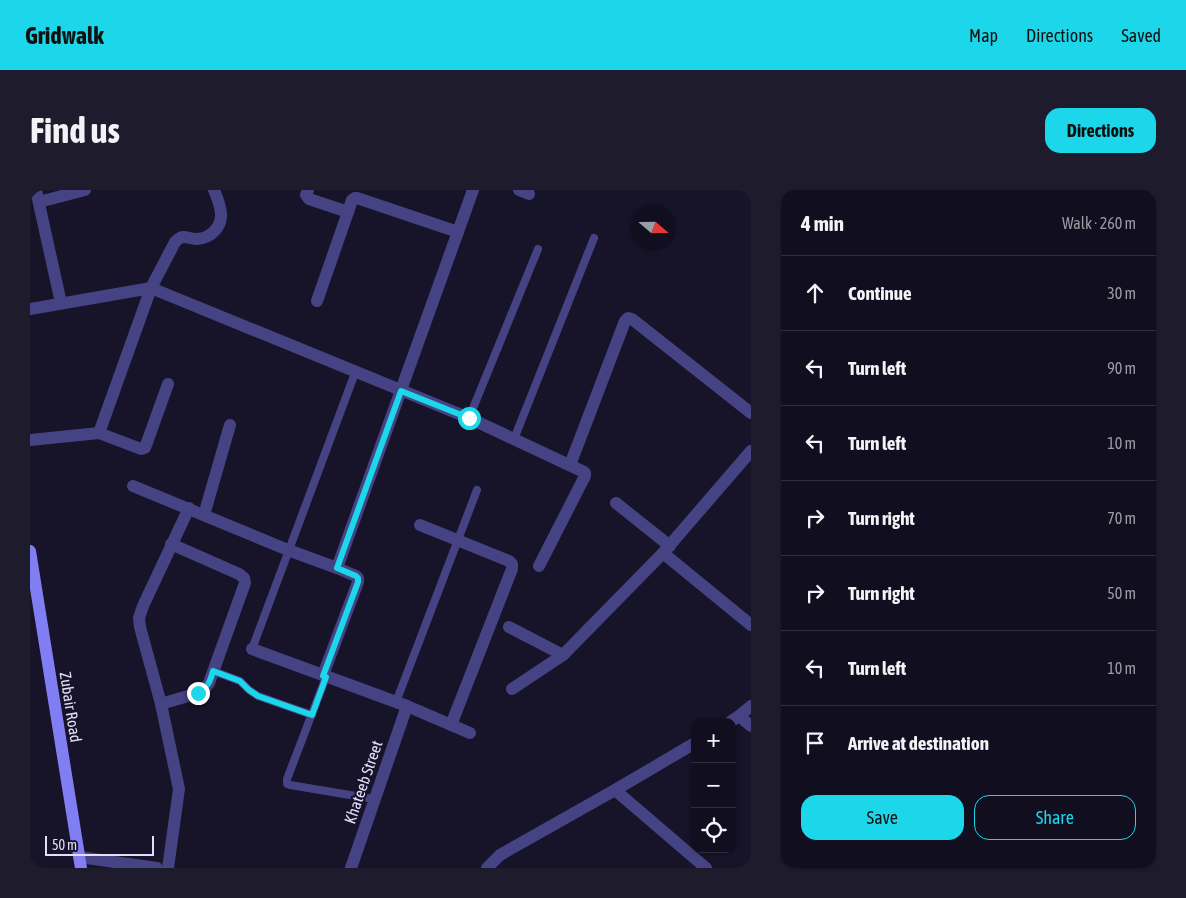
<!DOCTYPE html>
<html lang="en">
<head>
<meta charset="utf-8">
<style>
	:root { --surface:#110e1f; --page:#1e1c2c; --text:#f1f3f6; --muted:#9c9ca4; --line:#302e3d; --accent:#1cd6ea }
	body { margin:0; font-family:"Asap Condensed",sans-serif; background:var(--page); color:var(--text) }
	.controls { position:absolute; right:15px; bottom:15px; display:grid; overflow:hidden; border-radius:10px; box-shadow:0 1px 4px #0004 }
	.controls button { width:45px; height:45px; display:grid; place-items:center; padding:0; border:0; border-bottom:1px solid var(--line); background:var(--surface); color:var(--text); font:25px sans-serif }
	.compass { position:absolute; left:601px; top:15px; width:45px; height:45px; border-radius:50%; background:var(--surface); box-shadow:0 1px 4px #0004; rotate:110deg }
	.scale { position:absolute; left:15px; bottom:12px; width:109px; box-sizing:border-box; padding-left:5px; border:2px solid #e2dffc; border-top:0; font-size:14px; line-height:18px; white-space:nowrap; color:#e2dffc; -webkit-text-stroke:4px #171329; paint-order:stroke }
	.stop { position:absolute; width:15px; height:15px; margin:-11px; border:4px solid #1cd6ea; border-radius:50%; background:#fff }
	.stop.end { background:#1cd6ea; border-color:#fff; box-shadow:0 1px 5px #0008 }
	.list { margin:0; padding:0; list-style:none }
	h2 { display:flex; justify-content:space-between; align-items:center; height:65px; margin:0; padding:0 20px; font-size:21px }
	h2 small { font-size:16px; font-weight:400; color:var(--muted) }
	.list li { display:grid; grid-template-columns:32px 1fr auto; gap:15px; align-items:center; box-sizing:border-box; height:75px; padding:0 20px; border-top:1px solid var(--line) }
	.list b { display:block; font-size:19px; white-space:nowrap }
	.list em { font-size:16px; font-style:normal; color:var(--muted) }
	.actions { display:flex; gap:10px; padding:15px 20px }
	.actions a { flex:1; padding:11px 0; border:1px solid var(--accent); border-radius:15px; text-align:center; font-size:18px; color:var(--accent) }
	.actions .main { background:var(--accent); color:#111 }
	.icon { flex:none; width:28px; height:28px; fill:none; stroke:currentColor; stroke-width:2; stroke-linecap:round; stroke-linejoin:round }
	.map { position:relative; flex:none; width:721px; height:678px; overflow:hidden; border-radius:15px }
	header { display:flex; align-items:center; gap:30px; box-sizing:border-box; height:70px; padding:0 25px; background:var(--accent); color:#111 }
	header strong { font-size:24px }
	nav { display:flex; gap:28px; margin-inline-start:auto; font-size:18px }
	.intro { display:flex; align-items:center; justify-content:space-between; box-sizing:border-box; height:120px; padding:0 30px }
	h1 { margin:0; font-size:35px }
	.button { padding:12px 22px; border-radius:15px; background:var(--accent); color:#111; font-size:18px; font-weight:700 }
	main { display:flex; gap:30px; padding:0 30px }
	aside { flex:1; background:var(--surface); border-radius:15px; box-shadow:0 1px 4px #0004 }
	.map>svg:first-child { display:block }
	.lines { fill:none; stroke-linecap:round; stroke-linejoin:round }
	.lane { stroke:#454384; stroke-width:8 }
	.street { stroke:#454384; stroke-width:12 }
	.secondary { stroke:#817ef3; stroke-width:12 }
	.route { stroke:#1cd6ea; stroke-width:6 }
	.labels { text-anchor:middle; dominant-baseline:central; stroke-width:4.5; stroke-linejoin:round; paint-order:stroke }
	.street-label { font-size:16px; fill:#e2dffc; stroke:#171329 }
</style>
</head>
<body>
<header>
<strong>Gridwalk</strong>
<nav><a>Map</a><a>Directions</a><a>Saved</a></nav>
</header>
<div class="intro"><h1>Find us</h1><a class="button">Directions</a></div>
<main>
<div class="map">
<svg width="721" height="678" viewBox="0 0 721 678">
	<rect width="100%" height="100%" fill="#171329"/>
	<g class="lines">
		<!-- lane -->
		<g class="lane">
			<path d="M 439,228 L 508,59"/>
			<path d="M 484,249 L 564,48"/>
			<path d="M 222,459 L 325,183"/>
			<path d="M 183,481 L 210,491 L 219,500 L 228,506 L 282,525"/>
			<path d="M 296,487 L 257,589 L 257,594 L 260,595 L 344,609"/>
			<path d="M 366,512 L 447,300"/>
		</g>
		<!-- street -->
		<g class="street">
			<path d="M 6,0 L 31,113"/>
			<path d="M 278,0 L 276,5 L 279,9 L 318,22 L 287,111"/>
			<path d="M 489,0 L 499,4"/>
			<path d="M 9,12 L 55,0"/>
			<path d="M 318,22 L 322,10 L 325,8 L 327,8 L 428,42"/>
			<path d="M 0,119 L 121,98 L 439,228 L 554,282 L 555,283 L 555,286 L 509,376"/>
			<path d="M 69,243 L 121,98 L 145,52 C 154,43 156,49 167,49 C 181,48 192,37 191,23 C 190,15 187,7 184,0"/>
			<path d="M 0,250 L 69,243 L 111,259 L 115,258 L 138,194"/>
			<path d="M 540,275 L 595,131 L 598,128 L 602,129 L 721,223"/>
			<path d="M 103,296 L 258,360 L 307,378"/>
			<path d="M 586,313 L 640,356"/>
			<path d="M 174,325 L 200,235"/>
			<path d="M 390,335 L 479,371 L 482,374 L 482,379 L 421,535"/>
			<path d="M 633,363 L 721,435"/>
			<path d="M 479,437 L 533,465"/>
			<path d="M 222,459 L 377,516 L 440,543"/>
			<path d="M 293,485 L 328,392 L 328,388 L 326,386 L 307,378 L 443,0"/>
			<path d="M 482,499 L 533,465 L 633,363 L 721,261"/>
			<path d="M 131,514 L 168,503 L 174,500 L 179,493 L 215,393 L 214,388 L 209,384 L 141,354"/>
			<path d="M 709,526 L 721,536"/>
			<path d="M 700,532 L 709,526 L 721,516"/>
			<path d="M 585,600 L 665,553"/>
			<path d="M 49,667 L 127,678"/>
			<path d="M 138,678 L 149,599 L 131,514 L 110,437 L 109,428 L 113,416 L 159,318"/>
			<path d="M 321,678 L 377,516"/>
			<path d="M 457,678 L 470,665 L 585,600 L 676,678"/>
		</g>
		<!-- secondary -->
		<path class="secondary" d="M 0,361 L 51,678"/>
	</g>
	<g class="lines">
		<!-- route -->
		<path class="route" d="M 168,503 C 178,497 180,492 183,481 L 210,491 L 219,500 L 228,506 L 282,525 L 296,487 L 293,486 L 328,392 L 328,388 L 326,386 L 307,378 L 371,201 L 439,228"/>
	</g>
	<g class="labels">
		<!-- street labels -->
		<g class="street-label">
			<text transform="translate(41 517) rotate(81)">Zubair Road</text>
			<text transform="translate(333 592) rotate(-71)">Khateeb Street</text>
		</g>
	</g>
</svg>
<div class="controls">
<button>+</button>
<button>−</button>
<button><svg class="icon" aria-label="locate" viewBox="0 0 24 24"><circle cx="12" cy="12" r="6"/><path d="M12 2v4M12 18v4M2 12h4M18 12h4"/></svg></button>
</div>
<svg class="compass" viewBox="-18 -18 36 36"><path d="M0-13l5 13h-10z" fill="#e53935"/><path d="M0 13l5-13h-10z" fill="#9c9ca4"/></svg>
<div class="scale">50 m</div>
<div class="stop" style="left:439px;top:228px"></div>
<div class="stop end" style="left:168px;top:503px"></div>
</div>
<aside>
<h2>4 min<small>Walk · 260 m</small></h2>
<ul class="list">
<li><svg class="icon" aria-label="ahead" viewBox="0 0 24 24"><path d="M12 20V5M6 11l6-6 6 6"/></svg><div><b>Continue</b></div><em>30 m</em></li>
<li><svg class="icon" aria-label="left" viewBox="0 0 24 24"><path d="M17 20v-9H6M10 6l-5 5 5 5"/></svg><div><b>Turn left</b></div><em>90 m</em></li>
<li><svg class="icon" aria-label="left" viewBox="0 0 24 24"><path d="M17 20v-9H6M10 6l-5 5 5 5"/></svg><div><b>Turn left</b></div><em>10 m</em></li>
<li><svg class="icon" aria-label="right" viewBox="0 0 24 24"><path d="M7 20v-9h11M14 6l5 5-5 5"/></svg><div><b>Turn right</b></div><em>70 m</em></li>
<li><svg class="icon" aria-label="right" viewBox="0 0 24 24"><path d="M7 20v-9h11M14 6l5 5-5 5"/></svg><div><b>Turn right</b></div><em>50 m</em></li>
<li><svg class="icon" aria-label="left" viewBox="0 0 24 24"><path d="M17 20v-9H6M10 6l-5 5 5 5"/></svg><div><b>Turn left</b></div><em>10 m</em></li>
<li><svg class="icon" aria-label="arrive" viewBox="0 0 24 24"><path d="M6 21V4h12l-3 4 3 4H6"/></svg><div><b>Arrive at destination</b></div></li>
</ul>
<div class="actions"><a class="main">Save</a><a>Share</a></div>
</aside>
</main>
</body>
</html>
